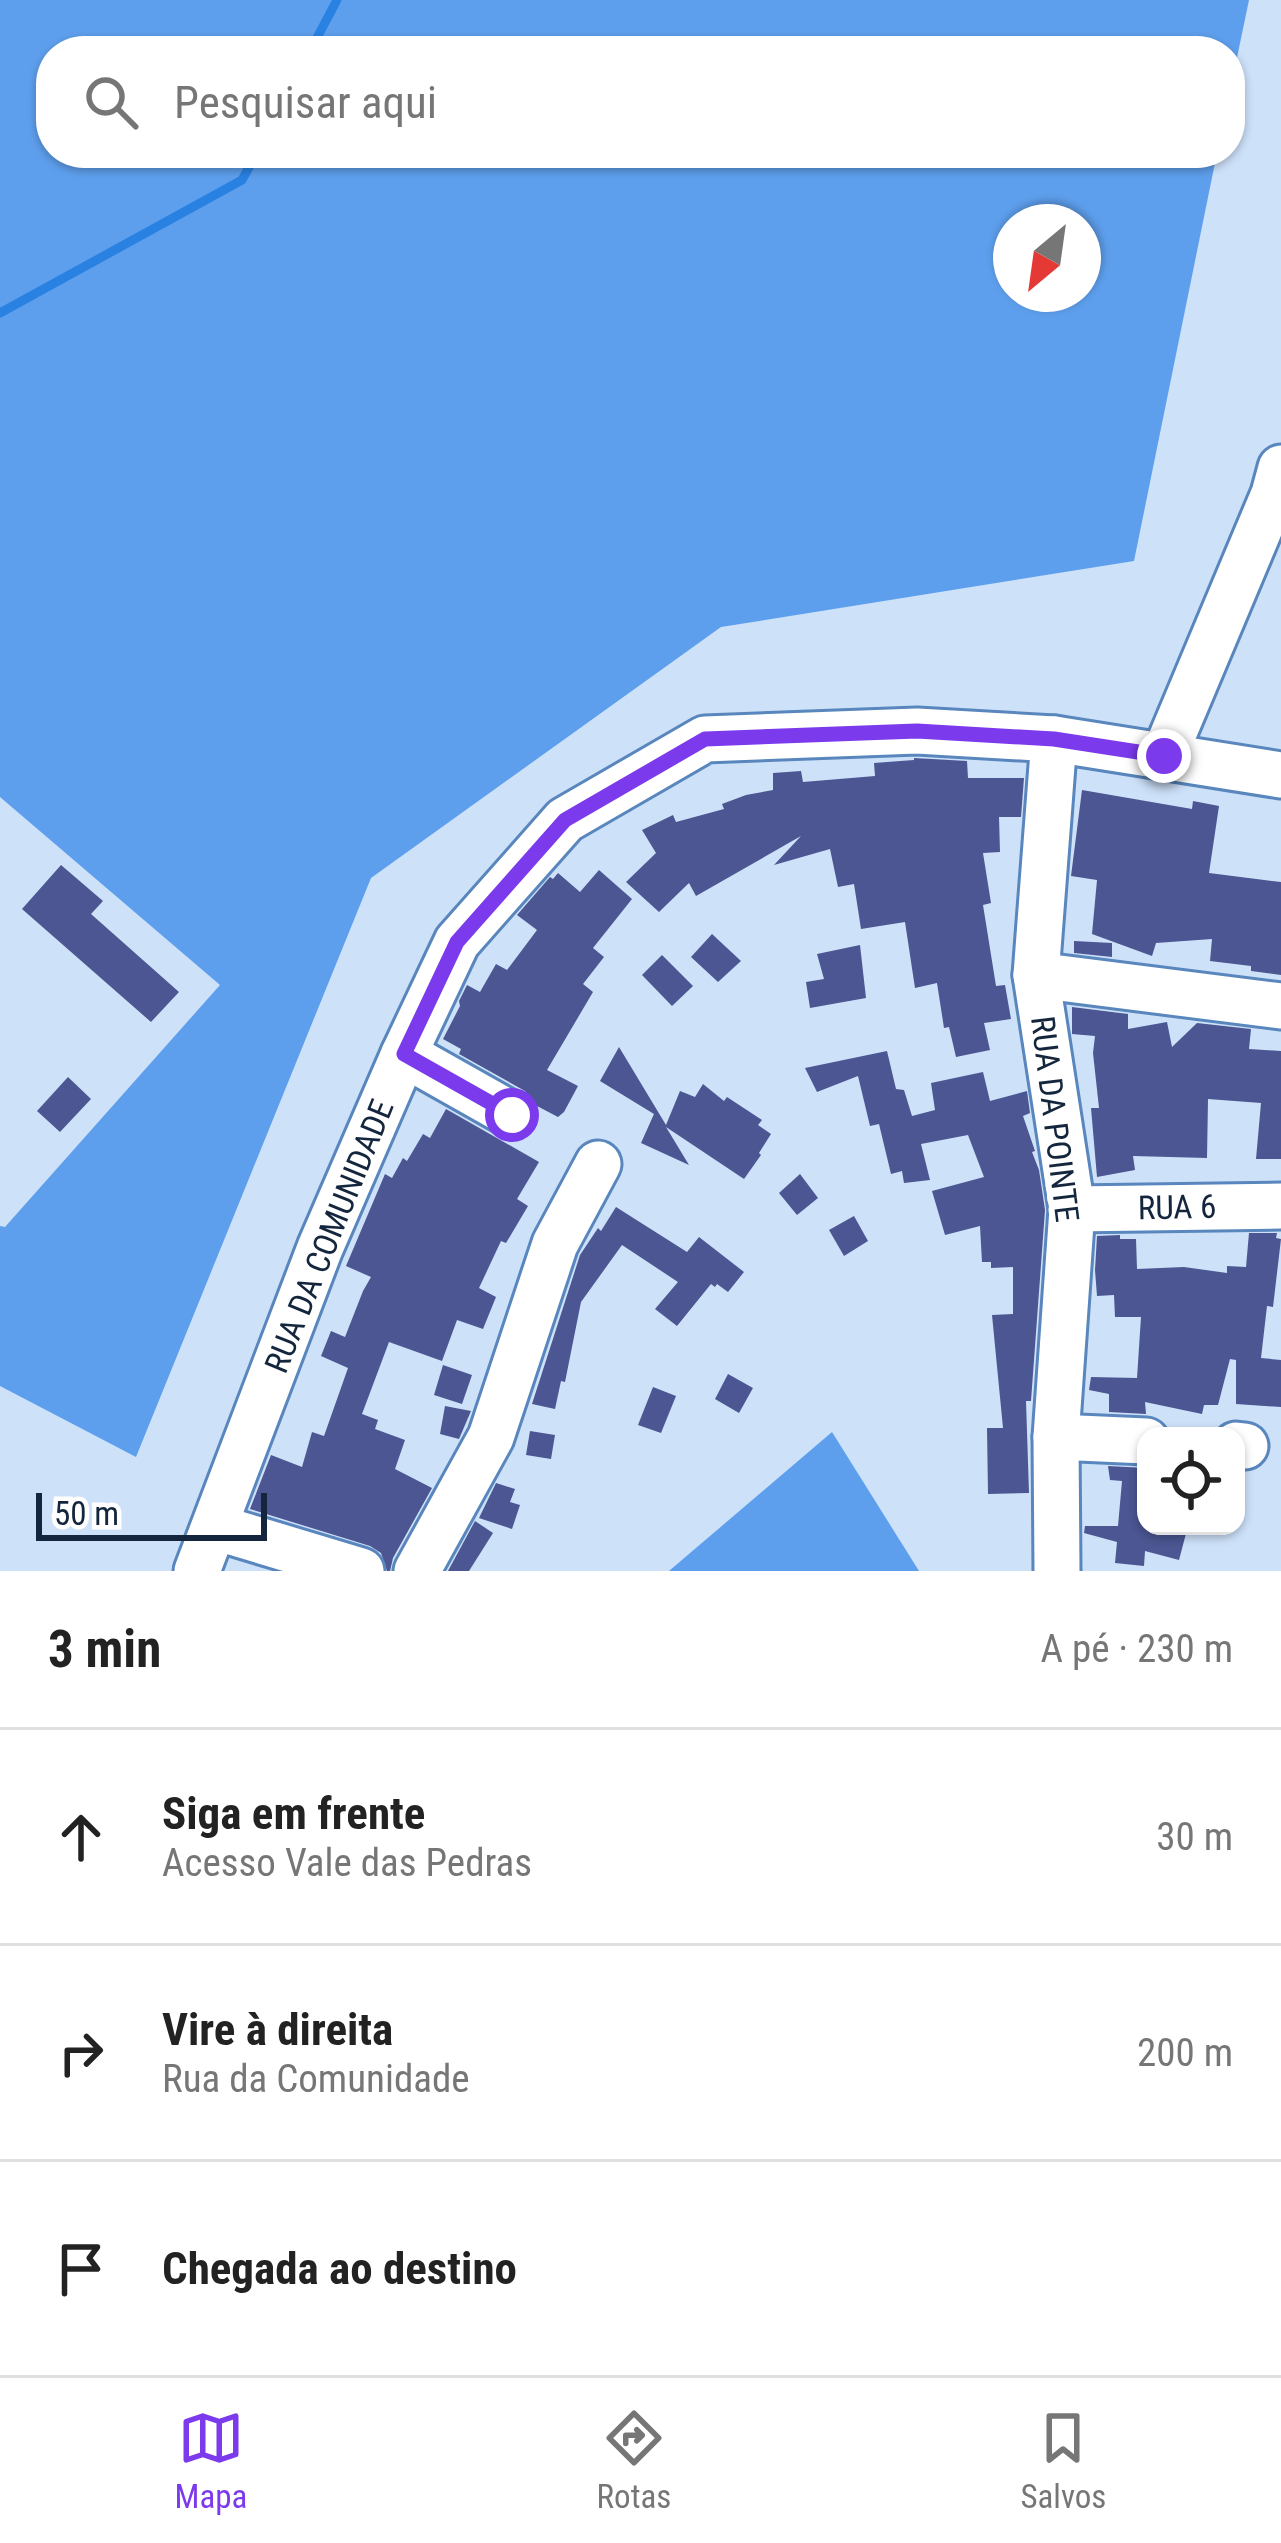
<!DOCTYPE html>
<html lang="pt">
<head>
<meta charset="utf-8">
<style>
	:root { --surface:#fff; --page:#f6f6f6; --text:#222; --muted:#767676; --line:#e0e0e0; --accent:#7c3aed }
	body { margin:0; font-family:"Roboto Condensed",sans-serif; background:var(--page); color:var(--text) }
	.controls { position:absolute; right:36px; bottom:36px; display:grid; overflow:hidden; border-radius:24px; box-shadow:0 3px 9px #0004 }
	.controls button { width:108px; height:108px; display:grid; place-items:center; padding:0; border:0; border-bottom:3px solid var(--line); background:var(--surface); color:var(--text); font:60px sans-serif }
	.compass { position:absolute; left:993px; top:204px; width:108px; height:108px; border-radius:50%; background:var(--surface); box-shadow:0 3px 9px #0004; rotate:209deg }
	.scale { position:absolute; left:36px; bottom:30px; width:231px; box-sizing:border-box; padding-left:12px; border:6px solid #14263d; border-top:0; font-size:33px; line-height:42px; white-space:nowrap; color:#14263d; -webkit-text-stroke:9px #fff; paint-order:stroke }
	.stop { position:absolute; width:36px; height:36px; margin:-27px; border:9px solid #7c3aed; border-radius:50%; background:#fff }
	.stop.end { background:#7c3aed; border-color:#fff; box-shadow:0 3px 12px #0008 }
	.list { margin:0; padding:0; list-style:none }
	h2 { display:flex; justify-content:space-between; align-items:center; height:156px; margin:0; padding:0 48px; font-size:51px }
	h2 small { font-size:39px; font-weight:400; color:var(--muted) }
	.list li { display:grid; grid-template-columns:78px 1fr auto; gap:36px; align-items:center; box-sizing:border-box; height:216px; padding:0 48px; border-top:3px solid var(--line) }
	.list b { display:block; font-size:45px; white-space:nowrap }
	.list p { margin:0; font-size:39px; white-space:nowrap; color:var(--muted) }
	.list em { font-size:39px; font-style:normal; color:var(--muted) }
	.icon { flex:none; width:66px; height:66px; fill:none; stroke:currentColor; stroke-width:2; stroke-linecap:round; stroke-linejoin:round }
	.map { position:relative; flex:none; width:1281px; height:1571px; overflow:hidden }
	.search { position:absolute; background:var(--surface); box-shadow:0 3px 9px #0004; left:36px; right:36px; top:36px; height:132px; display:flex; align-items:center; gap:30px; box-sizing:border-box; padding:0 42px; border-radius:48px; color:var(--muted); font-size:45px }
	.sheet { height:804px; background:var(--surface) }
	nav { display:flex; justify-content:space-around; align-items:center; box-sizing:border-box; height:168px; border-top:3px solid var(--line); background:var(--surface); font-size:33px; color:var(--muted) }
	nav a { display:grid; justify-items:center; gap:6px }
	nav .on { color:var(--accent) }
	.map>svg:first-child { display:block }
	.forest { fill:#5e9fed; fill-rule:evenodd }
	.lines { fill:none; stroke-linecap:round; stroke-linejoin:round }
	.stream { stroke:#2982e2; stroke-width:9 }
	.building { fill:#4b5692 }
	.minor-casing { stroke:#5886bd; stroke-width:51 }
	.minor { stroke:#fff; stroke-width:45 }
	.route { stroke:#7c3aed; stroke-width:15 }
	.labels { text-anchor:middle; dominant-baseline:central; stroke-width:12; stroke-linejoin:round; paint-order:stroke }
	.street-label { font-size:33px; fill:#14263d; stroke:#fff }
</style>
</head>
<body>
<div class="map">
<svg width="1281" height="1571" viewBox="0 0 1281 1571">
	<rect width="100%" height="100%" fill="#cde1f9"/>
	<!-- forest -->
	<g class="forest">
		<path d="M 0,0 L 1249,0 L 1230,91 L 1230,51 L 51,51 L 51,153 L 1217,153 L 1134,561 L 721,627 L 371,878 L 136,1457 L 0,1386 L 0,1226 L 5,1227 L 220,985 L 0,797 ZM 1011,222 L 1083,222 L 1083,294 L 1011,294 Z"/>
		<path d="M 832,1432 L 919,1571 L 669,1571 Z"/>
	</g>
	<g class="lines">
		<!-- stream -->
		<g class="stream">
			<path d="M 310,51 L 337,0"/>
			<path d="M 0,313 L 242,180 L 257,153"/>
		</g>
	</g>
	<!-- building -->
	<g class="building">
		<path d="M 914,758 L 967,761 L 968,778 L 1024,778 L 1021,817 L 999,817 L 1000,852 L 983,853 L 991,903 L 983,905 L 996,986 L 1005,985 L 1011,1019 L 984,1023 L 990,1050 L 956,1057 L 949,1027 L 944,1028 L 937,983 L 915,988 L 905,922 L 861,929 L 854,884 L 838,887 L 830,849 L 774,865 L 801,836 L 696,896 L 689,883 L 659,912 L 626,882 L 656,853 L 642,830 L 673,815 L 676,822 L 724,809 L 722,804 L 746,795 L 773,790 L 773,773 L 801,771 L 803,782 L 875,776 L 874,763 L 914,760 Z"/>
		<path d="M 1082,790 L 1192,809 L 1193,801 L 1219,806 L 1209,873 L 1281,882 L 1281,975 L 1251,971 L 1251,966 L 1210,961 L 1212,939 L 1156,943 L 1152,956 L 1092,934 L 1097,880 L 1071,876 Z"/>
		<path d="M 61,865 L 103,901 L 91,914 L 179,992 L 151,1022 L 22,909 Z"/>
		<path d="M 599,870 L 632,899 L 593,948 L 604,957 L 583,984 L 593,992 L 547,1070 L 578,1086 L 564,1112 L 558,1117 L 537,1106 L 525,1091 L 459,1054 L 461,1049 L 443,1039 L 460,1006 L 459,1001 L 467,985 L 480,992 L 496,964 L 507,970 L 537,930 L 517,915 L 550,877 L 553,879 L 558,873 L 580,892 Z"/>
		<path d="M 712,934 L 741,961 L 718,982 L 691,957 Z"/>
		<path d="M 1074,941 L 1112,943 L 1112,957 L 1074,953 Z"/>
		<path d="M 860,945 L 866,998 L 810,1008 L 806,982 L 824,979 L 817,954 Z"/>
		<path d="M 662,955 L 693,986 L 672,1006 L 642,975 Z"/>
		<path d="M 1072,1007 L 1128,1014 L 1128,1029 L 1167,1022 L 1172,1047 L 1197,1023 L 1251,1029 L 1249,1049 L 1281,1051 L 1281,1159 L 1256,1159 L 1261,1103 L 1208,1099 L 1207,1158 L 1133,1156 L 1135,1170 L 1097,1177 L 1091,1108 L 1099,1108 L 1093,1053 L 1095,1036 L 1072,1034 Z"/>
		<path d="M 619,1047 L 666,1125 L 680,1091 L 695,1097 L 703,1084 L 724,1101 L 727,1097 L 762,1120 L 758,1125 L 771,1134 L 759,1153 L 761,1155 L 744,1179 L 666,1127 L 689,1165 L 641,1143 L 654,1114 L 600,1081 Z"/>
		<path d="M 887,1051 L 896,1089 L 904,1090 L 912,1116 L 935,1110 L 931,1083 L 983,1072 L 990,1101 L 1027,1091 L 1030,1113 L 1023,1116 L 1035,1151 L 1032,1152 L 1039,1170 L 1045,1210 L 1031,1401 L 1026,1401 L 1029,1493 L 988,1494 L 987,1428 L 1003,1428 L 992,1315 L 1013,1314 L 1013,1267 L 991,1268 L 991,1262 L 982,1262 L 980,1226 L 945,1235 L 932,1191 L 984,1177 L 968,1135 L 921,1144 L 930,1180 L 904,1183 L 902,1171 L 891,1174 L 879,1124 L 870,1126 L 858,1076 L 817,1092 L 805,1068 Z"/>
		<path d="M 68,1077 L 91,1099 L 60,1132 L 37,1111 Z"/>
		<path d="M 446,1109 L 539,1162 L 517,1199 L 528,1206 L 506,1243 L 501,1241 L 479,1288 L 496,1297 L 483,1329 L 457,1320 L 442,1361 L 389,1342 L 362,1414 L 378,1420 L 375,1429 L 405,1440 L 395,1469 L 432,1488 L 393,1558 L 390,1571 L 387,1571 L 381,1553 L 370,1546 L 250,1509 L 271,1455 L 302,1467 L 312,1432 L 324,1436 L 348,1368 L 321,1356 L 331,1331 L 345,1337 L 363,1291 L 371,1277 L 346,1266 L 385,1174 L 392,1178 L 403,1158 L 407,1161 L 423,1134 L 430,1138 Z"/>
		<path d="M 800,1174 L 818,1198 L 797,1215 L 779,1193 Z"/>
		<path d="M 616,1207 L 687,1252 L 699,1237 L 744,1272 L 728,1292 L 717,1284 L 715,1287 L 711,1284 L 677,1326 L 655,1309 L 678,1282 L 622,1245 L 581,1302 L 565,1382 L 561,1381 L 555,1409 L 532,1404 L 580,1255 L 598,1228 L 601,1231 Z"/>
		<path d="M 854,1216 L 868,1241 L 844,1256 L 829,1230 Z"/>
		<path d="M 1249,1233 L 1277,1233 L 1276,1238 L 1281,1239 L 1273,1307 L 1267,1306 L 1261,1358 L 1281,1360 L 1281,1407 L 1236,1404 L 1236,1360 L 1230,1359 L 1218,1405 L 1204,1405 L 1202,1414 L 1145,1402 L 1146,1414 L 1109,1412 L 1109,1394 L 1089,1390 L 1091,1377 L 1137,1378 L 1141,1317 L 1115,1317 L 1114,1295 L 1097,1296 L 1095,1270 L 1097,1236 L 1120,1235 L 1120,1239 L 1136,1239 L 1137,1269 L 1184,1267 L 1227,1273 L 1227,1266 L 1246,1267 Z"/>
		<path d="M 443,1365 L 472,1375 L 462,1404 L 434,1395 Z"/>
		<path d="M 728,1374 L 753,1388 L 739,1413 L 715,1399 Z"/>
		<path d="M 653,1387 L 676,1396 L 661,1433 L 638,1425 Z"/>
		<path d="M 445,1406 L 471,1411 L 459,1439 L 440,1434 Z"/>
		<path d="M 530,1431 L 555,1435 L 551,1459 L 526,1455 Z"/>
		<path d="M 1108,1466 L 1146,1468 L 1146,1526 L 1188,1526 L 1179,1560 L 1145,1551 L 1144,1566 L 1115,1563 L 1117,1542 L 1084,1533 L 1085,1526 L 1118,1526 L 1122,1481 L 1110,1480 Z"/>
		<path d="M 496,1483 L 515,1489 L 510,1502 L 520,1505 L 512,1529 L 479,1518 Z"/>
		<path d="M 475,1521 L 493,1533 L 469,1571 L 448,1571 Z"/>
	</g>
	<g class="lines">
		<defs>
			<g id="minor">
				<path d="M 1054,739 L 1036,975 L 1072,1209 L 1056,1437 L 1057,1571"/>
				<path d="M 1164,756 L 1274,494 L 1281,468"/>
				<path d="M 1036,975 L 1281,1006"/>
				<path d="M 404,1054 L 512,1115"/>
				<path d="M 1072,1209 L 1281,1206"/>
				<path d="M 1056,1437 L 1146,1441"/>
				<path d="M 1236,1445 L 1245,1446"/>
				<path d="M 215,1527 L 361,1571"/>
				<path d="M 197,1571 L 320,1248 L 404,1054 L 457,942 L 565,820 L 705,739 L 917,731 L 1054,739 L 1281,775"/>
				<path d="M 417,1571 L 491,1437 L 555,1244 L 598,1164"/>
			</g>
		</defs>
		<!-- minor casing -->
		<use href="#minor" class="minor-casing"/>
		<!-- minor -->
		<use href="#minor" class="minor"/>
	</g>
	<g class="lines">
		<!-- route -->
		<path class="route" d="M 512,1115 L 404,1054 L 457,942 L 565,820 L 705,739 L 917,731 L 1054,739 L 1164,756"/>
	</g>
	<g class="labels">
		<!-- street labels -->
		<g class="street-label">
			<text transform="translate(1055 1119) rotate(83)">RUA DA POINTE</text>
			<text transform="translate(1177 1207) rotate(-1)">RUA 6</text>
			<text transform="translate(329 1236) rotate(-68)">RUA DA COMUNIDADE</text>
		</g>
	</g>
</svg>
<div class="controls">
<button><svg class="icon" aria-label="locate" viewBox="0 0 24 24"><circle cx="12" cy="12" r="6"/><path d="M12 2v4M12 18v4M2 12h4M18 12h4"/></svg></button>
</div>
<svg class="compass" viewBox="-18 -18 36 36"><path d="M0-13l5 13h-10z" fill="#e53935"/><path d="M0 13l5-13h-10z" fill="#767676"/></svg>
<div class="scale">50 m</div>
<div class="stop" style="left:512px;top:1115px"></div>
<div class="stop end" style="left:1164px;top:756px"></div>
<div class="search"><svg class="icon" aria-label="search" viewBox="0 0 24 24"><circle cx="10" cy="10" r="6"/><path d="M15 15l6 6"/></svg>Pesquisar aqui</div>
</div>
<section class="sheet">
<h2>3 min<small>A pé · 230 m</small></h2>
<ul class="list">
<li><svg class="icon" aria-label="ahead" viewBox="0 0 24 24"><path d="M12 20V5M6 11l6-6 6 6"/></svg><div><b>Siga em frente</b><p>Acesso Vale das Pedras</p></div><em>30 m</em></li>
<li><svg class="icon" aria-label="right" viewBox="0 0 24 24"><path d="M7 20v-9h11M14 6l5 5-5 5"/></svg><div><b>Vire à direita</b><p>Rua da Comunidade</p></div><em>200 m</em></li>
<li><svg class="icon" aria-label="arrive" viewBox="0 0 24 24"><path d="M6 21V4h12l-3 4 3 4H6"/></svg><div><b>Chegada ao destino</b></div></li>
</ul>
</section>
<nav>
<a class="on"><svg class="icon" aria-label="map" viewBox="0 0 24 24"><path d="M3 6l6-2 6 2 6-2v14l-6 2-6-2-6 2zM9 4v14M15 6v14"/></svg>Mapa</a>
<a><svg class="icon" aria-label="directions" viewBox="0 0 24 24"><path d="M12 3l9 9-9 9-9-9zM9 14v-3h6M13 9l2 2-2 2"/></svg>Rotas</a>
<a><svg class="icon" aria-label="saved" viewBox="0 0 24 24"><path d="M7 4h10v16l-5-4-5 4z"/></svg>Salvos</a>
</nav>
</body>
</html>
